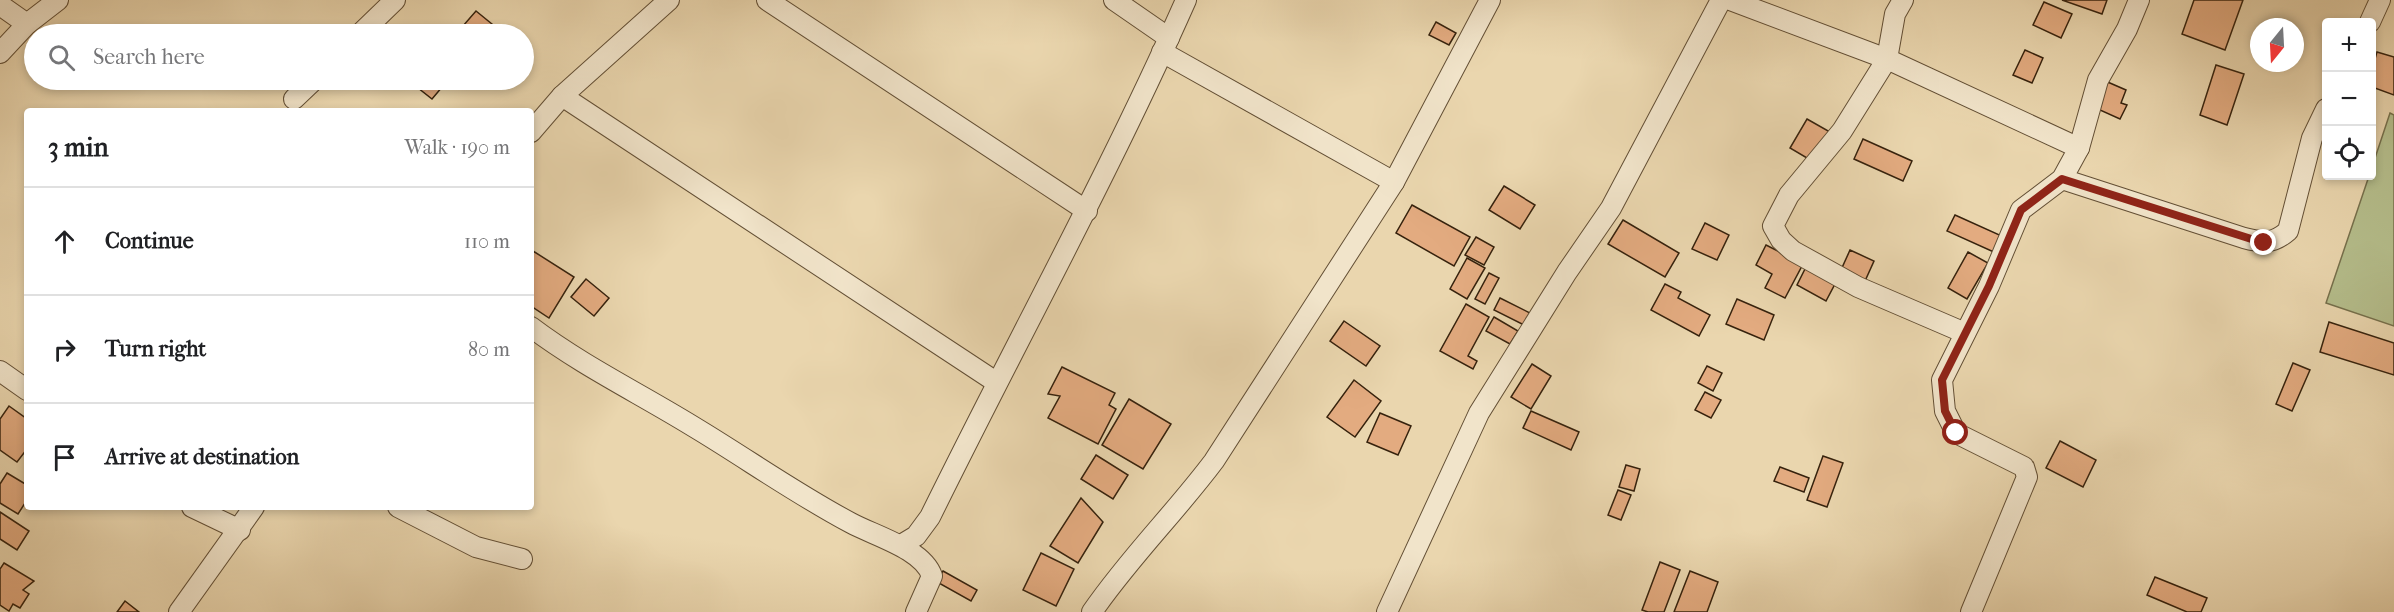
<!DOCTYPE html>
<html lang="en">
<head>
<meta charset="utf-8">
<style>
	:root { --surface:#fff; --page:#f2f2f2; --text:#202124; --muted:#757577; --line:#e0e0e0 }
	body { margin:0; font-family:"IM FELL French Canon",serif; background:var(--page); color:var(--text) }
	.controls { position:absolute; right:18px; top:18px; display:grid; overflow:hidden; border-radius:6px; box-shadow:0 3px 9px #0003 }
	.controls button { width:54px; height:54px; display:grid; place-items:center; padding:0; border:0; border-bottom:2px solid var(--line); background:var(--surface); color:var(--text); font:30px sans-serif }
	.compass { position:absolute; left:2250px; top:18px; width:54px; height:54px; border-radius:50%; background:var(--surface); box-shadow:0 3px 9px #0003; rotate:198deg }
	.stop { position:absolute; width:18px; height:18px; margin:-14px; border:4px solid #8f2418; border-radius:50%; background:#fff }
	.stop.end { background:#8f2418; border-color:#fff; box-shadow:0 2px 6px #0008 }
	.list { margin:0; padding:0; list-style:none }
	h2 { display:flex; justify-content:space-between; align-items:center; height:78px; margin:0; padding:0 24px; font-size:26px }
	h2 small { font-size:20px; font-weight:400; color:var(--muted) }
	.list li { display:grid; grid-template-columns:39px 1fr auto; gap:18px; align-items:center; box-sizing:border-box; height:108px; padding:0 24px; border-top:2px solid var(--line) }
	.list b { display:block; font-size:22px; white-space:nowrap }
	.list em { font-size:20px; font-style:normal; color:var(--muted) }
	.icon { flex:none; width:33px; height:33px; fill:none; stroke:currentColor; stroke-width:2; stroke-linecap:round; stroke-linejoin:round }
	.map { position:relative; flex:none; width:2394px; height:612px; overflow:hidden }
	.search { position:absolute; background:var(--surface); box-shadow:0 3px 9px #0003; left:24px; top:24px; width:510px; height:66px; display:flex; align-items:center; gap:15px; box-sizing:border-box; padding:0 21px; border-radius:33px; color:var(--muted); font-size:22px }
	.panel { position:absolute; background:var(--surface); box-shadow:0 3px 9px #0003; left:24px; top:108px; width:510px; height:402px; border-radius:6px }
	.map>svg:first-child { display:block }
	.green { fill:#b5be8c; stroke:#76704c; stroke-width:1.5 }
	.building { fill:#e3ab80; stroke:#36220d; stroke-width:1.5 }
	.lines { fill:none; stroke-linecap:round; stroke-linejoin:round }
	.minor-casing { stroke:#634f35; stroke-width:22 }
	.minor { stroke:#f1e4ca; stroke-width:20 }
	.route { stroke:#8f2418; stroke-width:8 }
</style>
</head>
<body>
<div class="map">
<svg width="2394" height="612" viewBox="0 0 2394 612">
	<rect width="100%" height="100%" fill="#ead6ae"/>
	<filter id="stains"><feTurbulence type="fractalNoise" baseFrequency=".00333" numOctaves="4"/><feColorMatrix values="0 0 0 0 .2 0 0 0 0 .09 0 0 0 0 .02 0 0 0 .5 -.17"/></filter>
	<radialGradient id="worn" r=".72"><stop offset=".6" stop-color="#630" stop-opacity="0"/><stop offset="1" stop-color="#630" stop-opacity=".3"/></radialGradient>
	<!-- green -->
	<path class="green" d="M 2390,113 L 2394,115 L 2394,326 L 2326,303 L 2369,176 L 2372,176 L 2372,167 Z"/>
	<!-- building -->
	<g class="building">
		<path d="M 2062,0 L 2107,0 L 2102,14 Z"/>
		<path d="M 2194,0 L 2243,0 L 2225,50 L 2182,34 Z"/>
		<path d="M 2044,2 L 2072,14 L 2061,38 L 2033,25 Z"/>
		<path d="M 476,11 L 503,33 L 502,34 L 456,34 Z"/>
		<path d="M 1436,22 L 1456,33 L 1449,45 L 1429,35 Z"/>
		<path d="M 2025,50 L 2043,58 L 2032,83 L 2013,75 Z"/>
		<path d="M 2377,52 L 2394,57 L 2394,95 L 2372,87 L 2372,69 Z"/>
		<path d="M 2216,65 L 2244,74 L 2227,125 L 2200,115 Z"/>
		<path d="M 408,80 L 448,80 L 432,99 Z"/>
		<path d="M 2103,80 L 2126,90 L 2121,103 L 2127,105 L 2120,119 L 2091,106 Z"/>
		<path d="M 1807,119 L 1830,132 L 1812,161 L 1790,148 Z"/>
		<path d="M 1863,139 L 1912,161 L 1903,181 L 1854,159 Z"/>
		<path d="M 1504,186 L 1535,205 L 1520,229 L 1489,210 Z"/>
		<path d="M 1412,205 L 1470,237 L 1454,266 L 1396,233 Z"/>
		<path d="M 1955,215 L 2004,237 L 1996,253 L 1947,231 Z"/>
		<path d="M 1623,220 L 1679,253 L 1665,277 L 1608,244 Z"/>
		<path d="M 1705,223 L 1729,235 L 1717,260 L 1692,249 Z"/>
		<path d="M 1476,237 L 1494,247 L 1484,265 L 1465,255 Z"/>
		<path d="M 1766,245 L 1803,264 L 1785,298 L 1765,288 L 1772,274 L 1756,265 Z"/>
		<path d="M 1850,250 L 1874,261 L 1865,281 L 1841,270 Z"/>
		<path d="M 533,251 L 574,277 L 549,318 L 531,306 Z"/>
		<path d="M 1968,252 L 1988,263 L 1967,299 L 1948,288 Z"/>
		<path d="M 1467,258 L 1485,268 L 1467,299 L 1450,289 Z"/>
		<path d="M 1806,267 L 1836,282 L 1826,301 L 1797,285 Z"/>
		<path d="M 1489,273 L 1499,278 L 1485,304 L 1475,299 Z"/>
		<path d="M 586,279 L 609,298 L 594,316 L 571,297 Z"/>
		<path d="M 1665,284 L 1681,292 L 1678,298 L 1710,315 L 1699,336 L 1651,310 Z"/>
		<path d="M 1500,298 L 1530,313 L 1524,325 L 1494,310 Z"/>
		<path d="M 1737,299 L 1774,315 L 1764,340 L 1726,324 Z"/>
		<path d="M 1466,304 L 1489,317 L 1468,356 L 1477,361 L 1473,369 L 1440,351 Z"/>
		<path d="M 1494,317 L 1518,331 L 1510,344 L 1486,331 Z"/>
		<path d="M 1344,321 L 1380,346 L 1366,366 L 1330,341 Z"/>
		<path d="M 2329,322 L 2394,343 L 2394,375 L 2320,352 Z"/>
		<path d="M 2293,363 L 2310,370 L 2292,411 L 2276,404 Z"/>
		<path d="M 1532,364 L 1551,376 L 1531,409 L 1511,397 Z"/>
		<path d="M 1707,366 L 1722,373 L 1713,391 L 1698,383 Z"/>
		<path d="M 1062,367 L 1115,393 L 1109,405 L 1116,409 L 1098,444 L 1048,418 L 1060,396 L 1048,394 Z"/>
		<path d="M 1354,380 L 1381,401 L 1355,437 L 1327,417 Z"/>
		<path d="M 1705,392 L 1721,400 L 1711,418 L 1695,410 Z"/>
		<path d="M 1129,399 L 1171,424 L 1143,469 L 1102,445 Z"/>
		<path d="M 9,406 L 27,419 L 27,449 L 17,462 L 0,450 L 0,419 Z"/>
		<path d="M 1531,411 L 1579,432 L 1571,450 L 1523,428 Z"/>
		<path d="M 1380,413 L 1411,426 L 1398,455 L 1367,442 Z"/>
		<path d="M 2060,441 L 2096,460 L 2083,487 L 2046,468 Z"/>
		<path d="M 1096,455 L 1128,475 L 1113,499 L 1081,479 Z"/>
		<path d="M 1823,456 L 1843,463 L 1827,507 L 1807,500 Z"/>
		<path d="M 1626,465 L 1640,469 L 1634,491 L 1619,487 Z"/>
		<path d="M 1780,467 L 1809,478 L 1804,492 L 1774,481 Z"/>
		<path d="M 7,473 L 27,485 L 27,500 L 18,514 L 0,503 L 0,484 Z"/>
		<path d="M 1618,490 L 1631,495 L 1621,520 L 1608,515 Z"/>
		<path d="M 1081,498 L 1103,522 L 1078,563 L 1050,546 Z"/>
		<path d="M 0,512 L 29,531 L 17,550 L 0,539 Z"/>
		<path d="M 1041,553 L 1074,569 L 1056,606 L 1023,590 Z"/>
		<path d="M 1660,562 L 1680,570 L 1664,612 L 1648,612 L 1642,610 Z"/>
		<path d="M 4,563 L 34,581 L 23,590 L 29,594 L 20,608 L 13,604 L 9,611 L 0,605 L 0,569 Z"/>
		<path d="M 943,571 L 977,590 L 971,601 L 937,582 Z"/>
		<path d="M 1690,571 L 1718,582 L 1707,612 L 1674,612 Z"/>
		<path d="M 2155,577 L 2207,598 L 2201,612 L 2187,612 L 2147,595 Z"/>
		<path d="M 125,601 L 139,612 L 117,612 Z"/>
	</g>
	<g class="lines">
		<defs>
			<g id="minor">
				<path d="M 767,0 L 1087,211"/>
				<path d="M 1114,0 L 1169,38"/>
				<path d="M 1730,0 L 1887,59 L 2079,148"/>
				<path d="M 1903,0 L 1895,14 L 1887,59 L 1842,131 L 1789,195 L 1773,226 L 1781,240 L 1793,251 L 1858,287 L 1965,333"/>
				<path d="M 0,5 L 27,24"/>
				<path d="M 2370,22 L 2380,0"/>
				<path d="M 360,34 L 395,0"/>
				<path d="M 1162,52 L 1394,182"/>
				<path d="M 0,53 L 27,24 L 58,0"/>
				<path d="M 562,96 L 996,382"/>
				<path d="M 294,99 L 314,80"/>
				<path d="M 531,132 L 562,96 L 669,0"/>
				<path d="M 2062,179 L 2244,238 C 2263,243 2273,244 2288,231 L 2312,138 L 2326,109"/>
				<path d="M 531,327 C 584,367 643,395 699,430 C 750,461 798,495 851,523 C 875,536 923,549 932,576 L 916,612"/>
				<path d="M 0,371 L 27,390"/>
				<path d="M 192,507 L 240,530"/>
				<path d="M 398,507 L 476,547 L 522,559"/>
				<path d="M 901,545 L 916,536 L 930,517 C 1015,344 1108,176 1186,0"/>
				<path d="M 179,612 L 254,507"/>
				<path d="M 1092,612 C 1129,558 1175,513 1214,461 L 1394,182 L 1490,0"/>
				<path d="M 1387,612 L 1479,413 L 1567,272 L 1611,208 L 1721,0"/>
				<path d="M 1971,612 L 2027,477 L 2024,467 L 1956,433 L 1945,411 L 1942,380 L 1989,286 L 2021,210 L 2062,179 L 2079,148 L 2098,80 L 2127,29 L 2139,0"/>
			</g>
		</defs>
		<!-- minor casing -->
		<use href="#minor" class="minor-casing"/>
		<!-- minor -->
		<use href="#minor" class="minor"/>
	</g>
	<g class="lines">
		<!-- route -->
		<path class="route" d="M 1956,433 L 1945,411 L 1942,380 L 1989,286 L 2021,210 L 2062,179 L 2264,243"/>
	</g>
	<rect width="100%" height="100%" filter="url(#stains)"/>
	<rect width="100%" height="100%" fill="url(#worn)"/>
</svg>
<div class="controls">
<button>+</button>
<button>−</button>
<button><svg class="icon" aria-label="locate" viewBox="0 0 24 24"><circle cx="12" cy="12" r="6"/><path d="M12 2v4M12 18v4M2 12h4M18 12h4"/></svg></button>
</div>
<svg class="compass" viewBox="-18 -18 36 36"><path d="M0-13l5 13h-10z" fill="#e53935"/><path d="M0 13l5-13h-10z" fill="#757577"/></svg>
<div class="stop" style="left:1956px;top:433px"></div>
<div class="stop end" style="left:2264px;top:243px"></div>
<div class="search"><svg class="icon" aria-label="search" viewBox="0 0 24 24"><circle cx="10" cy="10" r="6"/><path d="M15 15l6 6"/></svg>Search here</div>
<section class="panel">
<h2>3 min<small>Walk · 190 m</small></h2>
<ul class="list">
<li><svg class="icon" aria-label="ahead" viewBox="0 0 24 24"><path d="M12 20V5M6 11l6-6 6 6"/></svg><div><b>Continue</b></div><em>110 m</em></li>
<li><svg class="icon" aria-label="right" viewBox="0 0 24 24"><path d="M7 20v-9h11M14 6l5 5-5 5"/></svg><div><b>Turn right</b></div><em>80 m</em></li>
<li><svg class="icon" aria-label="arrive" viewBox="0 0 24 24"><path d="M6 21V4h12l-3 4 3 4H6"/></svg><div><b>Arrive at destination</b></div></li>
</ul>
</section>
</div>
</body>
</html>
